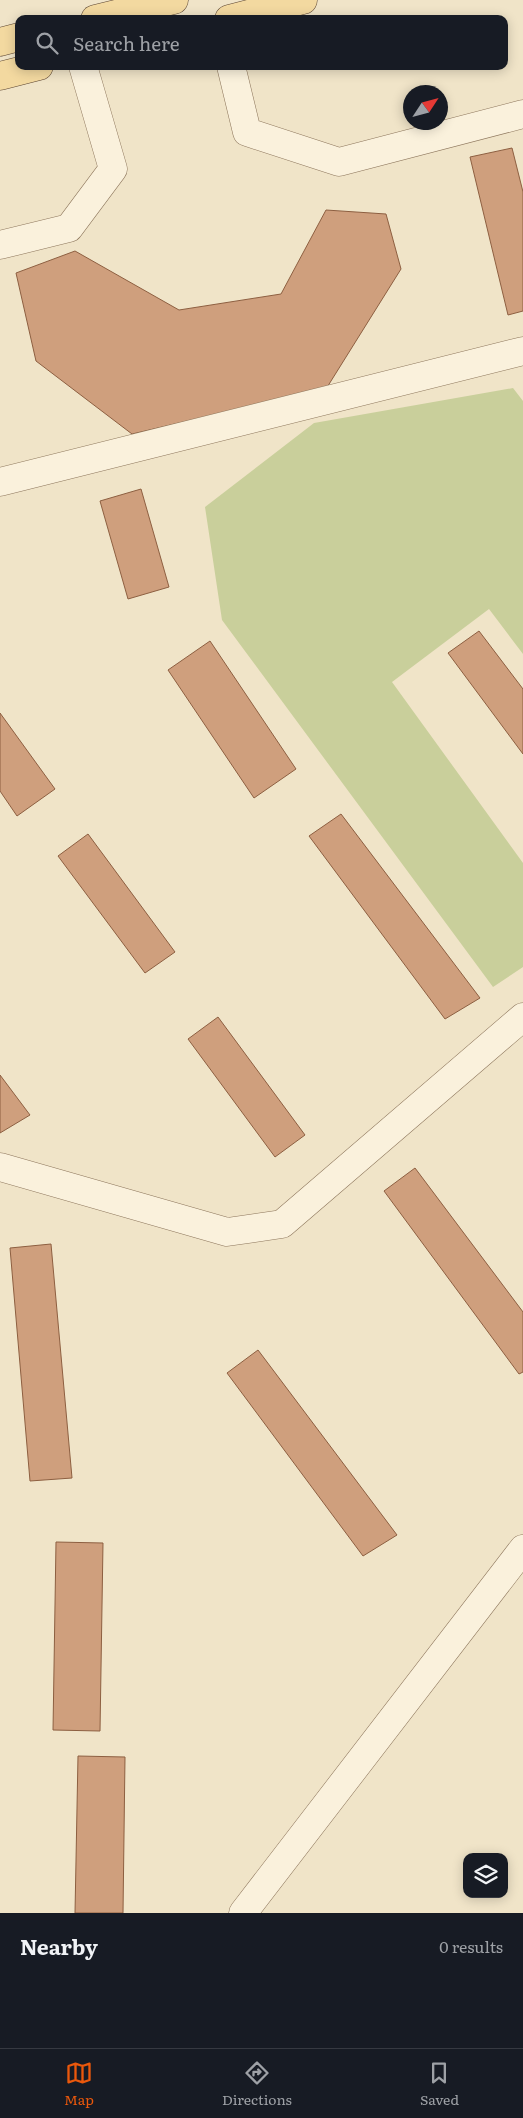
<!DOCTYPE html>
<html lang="en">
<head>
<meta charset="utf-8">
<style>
	:root { --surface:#171b24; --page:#20242c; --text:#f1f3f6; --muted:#9ea1a6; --line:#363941; --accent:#ea580c }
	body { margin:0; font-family:Literata,serif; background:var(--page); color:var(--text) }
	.controls { position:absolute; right:15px; bottom:15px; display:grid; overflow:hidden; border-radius:10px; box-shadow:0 2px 12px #0003 }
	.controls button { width:45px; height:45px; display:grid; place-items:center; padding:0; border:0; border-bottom:1px solid var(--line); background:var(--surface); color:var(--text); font:25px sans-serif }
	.compass { position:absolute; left:403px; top:85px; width:45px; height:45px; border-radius:50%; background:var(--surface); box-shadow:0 2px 12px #0003; rotate:54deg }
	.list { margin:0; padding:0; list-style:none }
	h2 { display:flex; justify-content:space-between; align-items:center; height:65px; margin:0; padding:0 20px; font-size:21px }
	h2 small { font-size:16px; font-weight:400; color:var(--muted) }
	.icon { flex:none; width:28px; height:28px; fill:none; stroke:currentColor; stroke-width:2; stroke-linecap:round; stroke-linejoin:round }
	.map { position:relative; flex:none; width:523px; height:1913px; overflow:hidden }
	.search { position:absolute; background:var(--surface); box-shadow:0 2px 12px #0003; left:15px; right:15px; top:15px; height:55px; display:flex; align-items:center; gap:12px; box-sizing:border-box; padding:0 18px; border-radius:10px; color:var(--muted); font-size:19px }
	.sheet { height:135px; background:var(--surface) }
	nav { display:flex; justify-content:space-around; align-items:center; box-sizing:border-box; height:70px; border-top:1px solid var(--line); background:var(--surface); font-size:14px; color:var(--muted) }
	nav a { display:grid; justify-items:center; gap:2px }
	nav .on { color:var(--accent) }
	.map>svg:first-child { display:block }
	.green { fill:#c9cf9b }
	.building { fill:#cf9f7d; stroke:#8d5f41 }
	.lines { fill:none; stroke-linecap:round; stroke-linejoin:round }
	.minor-casing { stroke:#8d765c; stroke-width:29 }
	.major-casing { stroke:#5b4430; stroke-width:29 }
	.minor { stroke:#faf1dc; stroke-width:28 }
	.major { stroke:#f3d9a0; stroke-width:28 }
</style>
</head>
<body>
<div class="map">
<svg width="523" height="1913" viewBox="0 0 523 1913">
	<rect width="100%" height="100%" fill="#f0e4c8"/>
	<!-- green -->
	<path class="green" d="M 513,388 L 523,401 L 523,654 L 489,609 L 392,682 L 523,863 L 523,967 L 493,987 L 222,620 L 205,507 L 314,423 Z"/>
	<!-- building -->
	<g class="building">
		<path d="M 512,148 L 523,192 L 523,311 L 508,315 L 470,157 Z"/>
		<path d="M 326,210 L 386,214 L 401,269 L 326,389 L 132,434 L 36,361 L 16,273 L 75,251 L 179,310 L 281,294 Z"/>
		<path d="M 141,489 L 169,587 L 128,599 L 100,501 Z"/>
		<path d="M 479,631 L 523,689 L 523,754 L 448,653 Z"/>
		<path d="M 210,641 L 296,769 L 254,798 L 168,670 Z"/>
		<path d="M 0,713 L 55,789 L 17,816 L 0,791 Z"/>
		<path d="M 341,814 L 480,998 L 445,1019 L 309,836 Z"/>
		<path d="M 88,834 L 175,952 L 145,973 L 58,856 Z"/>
		<path d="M 218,1017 L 305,1135 L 275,1157 L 188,1039 Z"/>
		<path d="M 0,1075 L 30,1115 L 0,1133 Z"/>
		<path d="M 415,1168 L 523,1312 L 523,1372 L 519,1374 L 384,1191 Z"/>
		<path d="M 51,1244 L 72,1478 L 30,1481 L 10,1248 Z"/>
		<path d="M 258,1350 L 397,1535 L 363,1556 L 227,1373 Z"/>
		<path d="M 56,1542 L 103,1543 L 100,1731 L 53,1730 Z"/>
		<path d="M 78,1756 L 125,1757 L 123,1913 L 75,1913 Z"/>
	</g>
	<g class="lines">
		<defs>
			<g id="minor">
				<path d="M 231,66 L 247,132 L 339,162 L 523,114"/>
				<path d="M 0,245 L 69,228 L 113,169 L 83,66"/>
				<path d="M 0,482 L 523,351"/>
				<path d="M 0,1167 L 227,1232 L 282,1224 L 523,1017"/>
				<path d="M 243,1913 L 523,1549"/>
			</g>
			<g id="major">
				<path d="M 95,19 L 174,0"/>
				<path d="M 229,19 L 303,0"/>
				<path d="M 0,42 L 19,37"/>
				<path d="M 0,76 L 39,66"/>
			</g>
		</defs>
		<!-- minor casing -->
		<use href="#minor" class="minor-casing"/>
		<!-- major casing -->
		<use href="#major" class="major-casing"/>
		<!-- minor -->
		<use href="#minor" class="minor"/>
		<!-- major -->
		<use href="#major" class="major"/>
	</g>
</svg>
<div class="controls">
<button><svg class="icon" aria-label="layers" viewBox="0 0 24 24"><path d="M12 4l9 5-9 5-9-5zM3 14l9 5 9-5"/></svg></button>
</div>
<svg class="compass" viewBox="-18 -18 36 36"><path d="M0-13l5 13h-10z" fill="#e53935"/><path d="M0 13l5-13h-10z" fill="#9ea1a6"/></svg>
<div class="search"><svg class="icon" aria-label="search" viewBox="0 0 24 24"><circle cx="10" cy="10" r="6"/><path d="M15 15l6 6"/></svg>Search here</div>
</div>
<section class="sheet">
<h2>Nearby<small>0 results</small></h2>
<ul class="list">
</ul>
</section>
<nav>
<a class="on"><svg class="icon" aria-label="map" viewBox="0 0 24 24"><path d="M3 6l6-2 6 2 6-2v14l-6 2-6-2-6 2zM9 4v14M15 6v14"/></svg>Map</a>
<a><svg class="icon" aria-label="directions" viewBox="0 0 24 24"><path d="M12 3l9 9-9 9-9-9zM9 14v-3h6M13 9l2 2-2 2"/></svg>Directions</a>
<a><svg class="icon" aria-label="saved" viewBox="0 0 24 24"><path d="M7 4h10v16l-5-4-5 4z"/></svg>Saved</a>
</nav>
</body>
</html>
